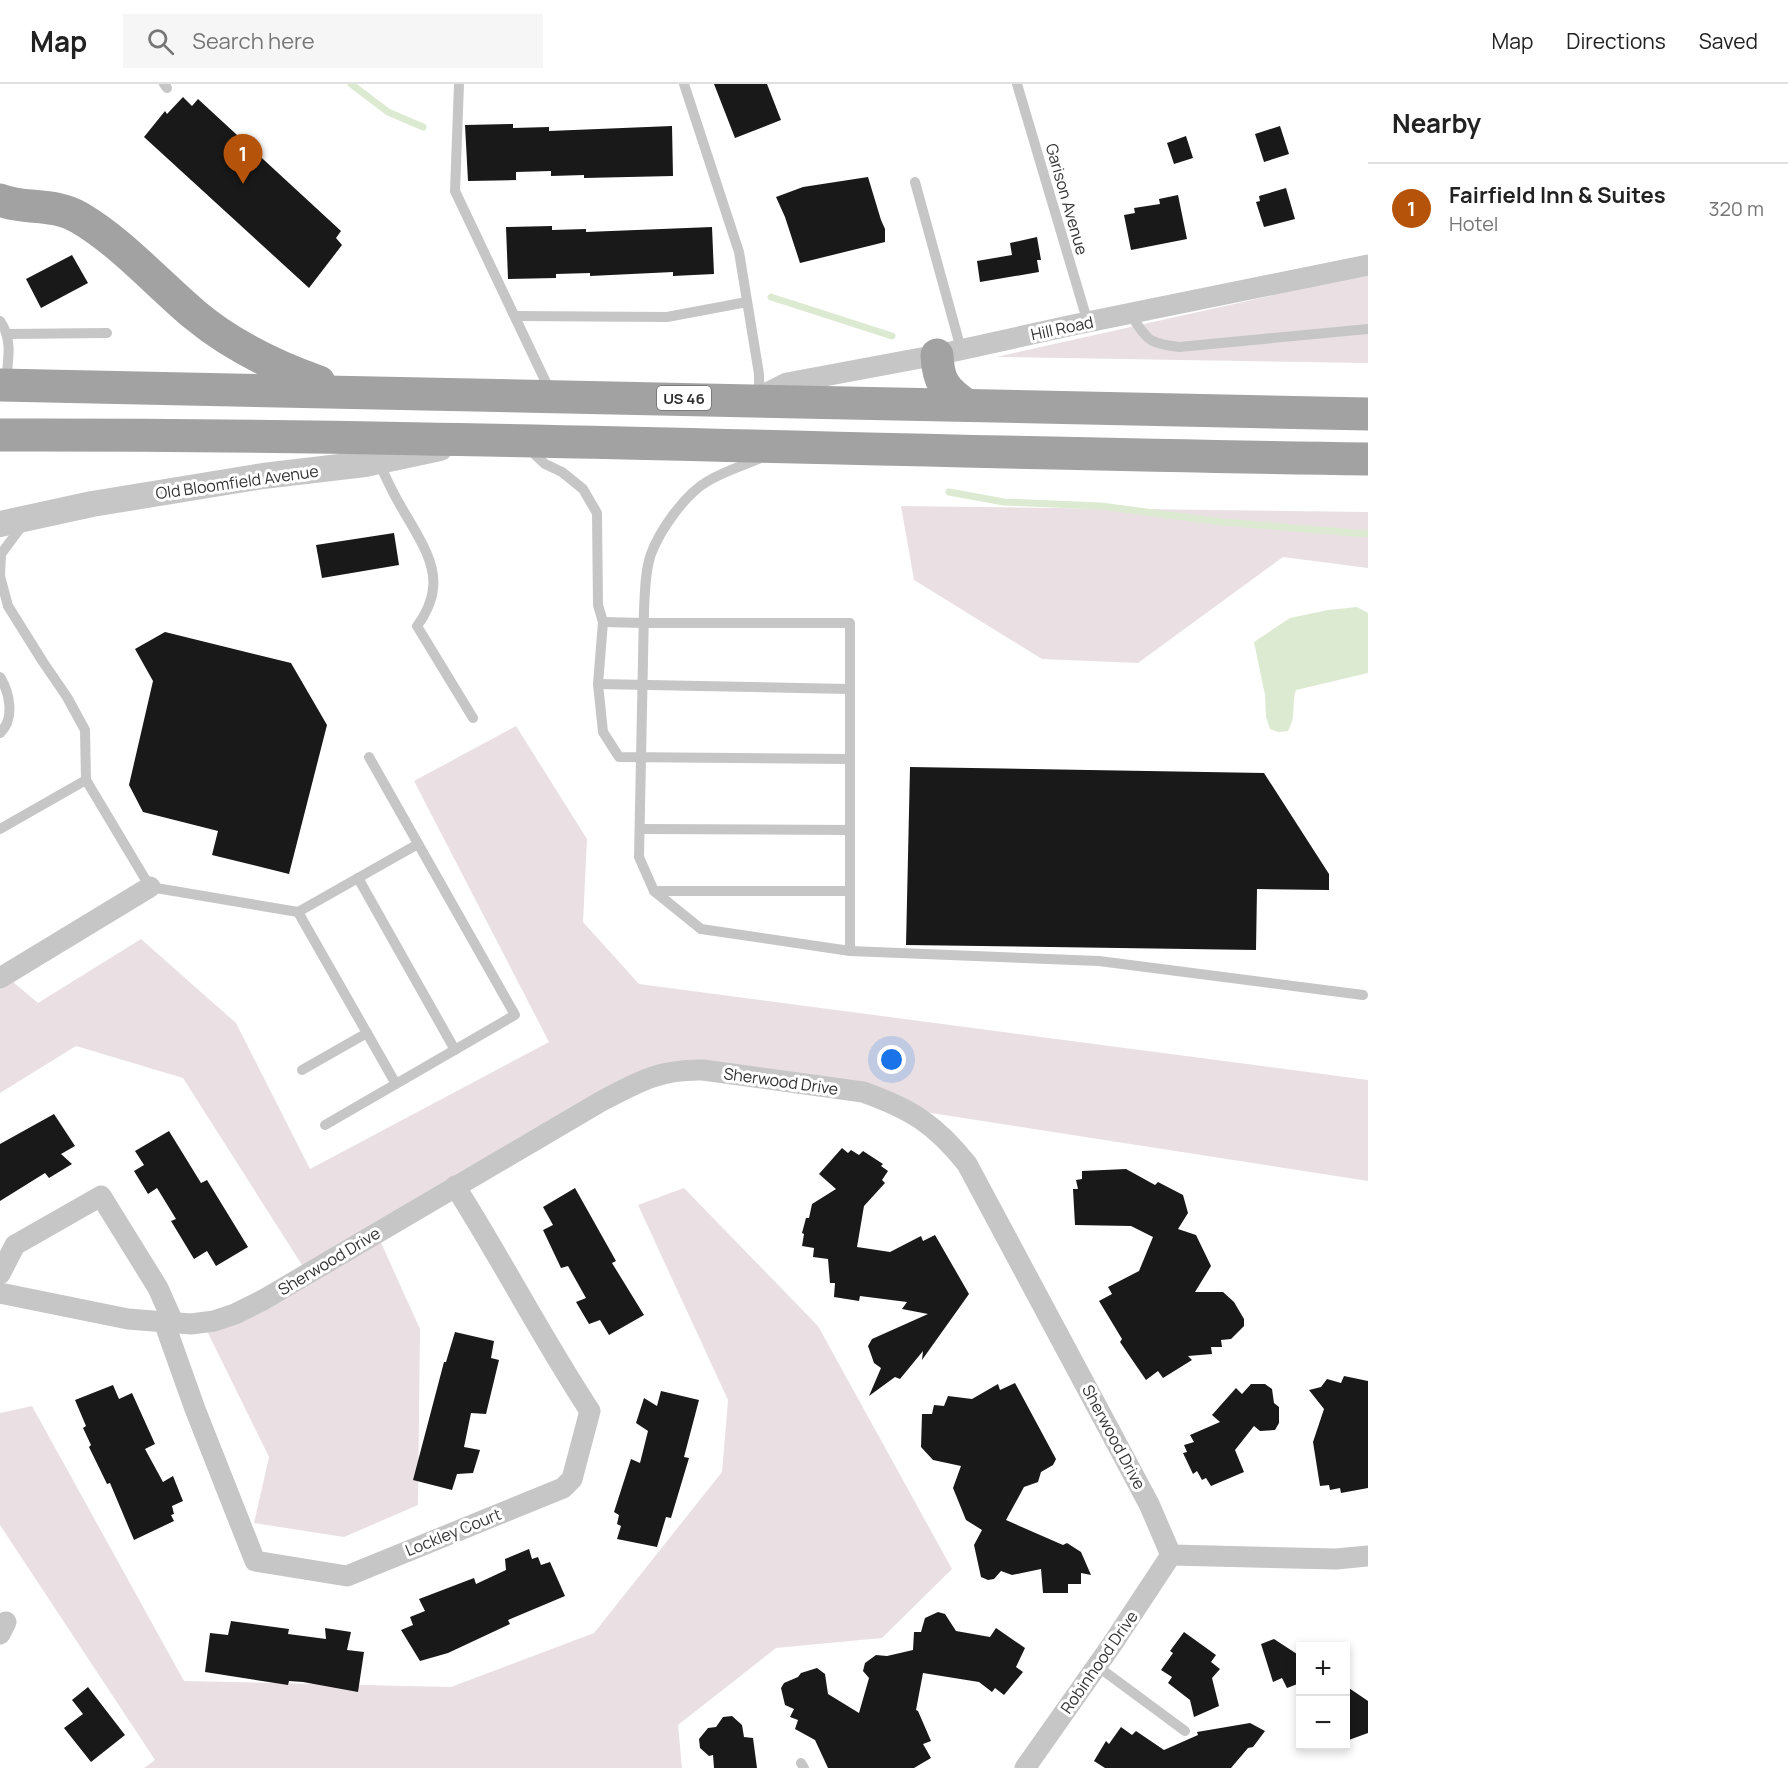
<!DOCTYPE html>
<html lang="en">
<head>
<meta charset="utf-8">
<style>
	:root { --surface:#fff; --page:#f6f6f6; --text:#222; --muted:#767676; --line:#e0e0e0; --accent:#b45309 }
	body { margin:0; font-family:Manrope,sans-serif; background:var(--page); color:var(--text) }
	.controls { position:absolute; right:18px; bottom:18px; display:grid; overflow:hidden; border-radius:0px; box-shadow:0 3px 9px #0003 }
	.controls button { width:54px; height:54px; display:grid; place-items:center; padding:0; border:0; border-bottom:2px solid var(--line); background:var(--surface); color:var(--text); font:30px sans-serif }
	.you { position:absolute; left:892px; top:976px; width:21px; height:21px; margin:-15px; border:4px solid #fff; border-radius:50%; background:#1a73e8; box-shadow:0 0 0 9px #1a73e833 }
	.badge { display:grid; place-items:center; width:39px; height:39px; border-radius:50%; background:var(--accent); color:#fff; font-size:20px; font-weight:700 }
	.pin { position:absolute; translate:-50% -50px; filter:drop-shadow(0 2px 3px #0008) }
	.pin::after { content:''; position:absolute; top:32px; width:21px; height:18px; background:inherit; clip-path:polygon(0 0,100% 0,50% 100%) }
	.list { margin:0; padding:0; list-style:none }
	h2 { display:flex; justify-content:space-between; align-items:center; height:78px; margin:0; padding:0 24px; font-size:26px }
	h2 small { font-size:20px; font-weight:400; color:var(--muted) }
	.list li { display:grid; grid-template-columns:39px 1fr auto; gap:18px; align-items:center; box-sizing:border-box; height:90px; padding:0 24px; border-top:2px solid var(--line) }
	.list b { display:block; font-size:22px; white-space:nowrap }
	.list p { margin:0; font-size:20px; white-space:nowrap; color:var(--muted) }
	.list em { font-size:20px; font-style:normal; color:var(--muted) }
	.icon { flex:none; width:33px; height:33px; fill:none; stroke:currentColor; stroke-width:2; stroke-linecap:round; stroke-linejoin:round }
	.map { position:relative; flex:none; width:1368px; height:1684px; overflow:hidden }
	header { display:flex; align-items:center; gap:36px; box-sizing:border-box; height:84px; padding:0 30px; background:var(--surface); border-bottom:2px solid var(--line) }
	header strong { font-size:28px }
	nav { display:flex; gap:33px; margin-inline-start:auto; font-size:21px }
	.search { width:420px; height:54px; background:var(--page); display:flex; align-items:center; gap:15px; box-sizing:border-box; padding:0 21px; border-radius:0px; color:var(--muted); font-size:22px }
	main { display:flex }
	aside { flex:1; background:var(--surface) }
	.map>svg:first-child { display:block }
	.green { fill:#eae0e3 }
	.water { fill:#dcead2 }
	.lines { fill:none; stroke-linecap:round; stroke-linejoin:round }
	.stream { stroke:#dcead2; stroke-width:7 }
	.building { fill:#191919 }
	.service { stroke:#c6c6c6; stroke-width:10 }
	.minor { stroke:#c6c6c6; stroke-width:21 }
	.tertiary { stroke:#c6c6c6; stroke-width:26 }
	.trunk { stroke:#a2a2a2; stroke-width:33 }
	.labels { text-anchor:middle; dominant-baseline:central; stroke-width:6; stroke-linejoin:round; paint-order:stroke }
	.shield { fill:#fff; stroke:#707070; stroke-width:1.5 }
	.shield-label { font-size:15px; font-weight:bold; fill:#323232 }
	.street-label { font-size:16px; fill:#323232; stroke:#fff }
</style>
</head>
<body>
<header>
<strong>Map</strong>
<div class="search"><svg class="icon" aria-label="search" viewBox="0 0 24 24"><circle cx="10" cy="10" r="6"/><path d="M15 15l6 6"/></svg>Search here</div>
<nav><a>Map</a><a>Directions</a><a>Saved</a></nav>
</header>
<main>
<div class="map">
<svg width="1368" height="1684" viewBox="0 0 1368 1684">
	<rect width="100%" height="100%" fill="#fff"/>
	<!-- green -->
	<g class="green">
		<path d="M 1368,190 L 1368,279 L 996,273 Z"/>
		<path d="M 901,422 L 1368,428 L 1368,484 L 1283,473 L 1138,579 L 1042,575 L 914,496 Z"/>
		<path d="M 516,642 L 587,755 L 583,838 L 639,900 L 1368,996 L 1368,1097 L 668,988 L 378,1152 L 420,1245 L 418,1421 L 344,1453 L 254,1439 L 269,1373 L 205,1243 L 307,1189 L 183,994 L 76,962 L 0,1009 L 0,887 L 38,919 L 141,855 L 236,939 L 310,1085 L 549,958 L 414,697 Z"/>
		<path d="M 684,1104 L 818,1242 L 952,1485 L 882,1554 L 776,1564 L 678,1641 L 682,1684 L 144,1684 L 155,1676 L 0,1441 L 0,1329 L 32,1322 L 184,1597 L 451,1603 L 594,1549 L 722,1388 L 728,1316 L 638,1121 Z"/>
	</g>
	<!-- water -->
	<path class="water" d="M 1357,523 L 1368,529 L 1368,589 L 1296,606 C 1291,622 1297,631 1288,647 L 1278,648 L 1270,645 L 1266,633 L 1265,611 L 1254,558 L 1290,534 L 1328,526 Z"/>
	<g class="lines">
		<!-- stream -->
		<g class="stream">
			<path d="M 351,0 L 388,28 L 423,43"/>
			<path d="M 771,213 L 892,252"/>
			<path d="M 949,408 L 1004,418 L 1101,422 L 1222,438 L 1368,450"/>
		</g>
	</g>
	<!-- building -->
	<g class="building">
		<path d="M 714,0 L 767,0 L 781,36 L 735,54 Z"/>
		<path d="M 183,13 L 192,22 L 198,15 L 341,147 L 336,154 L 342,161 L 309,204 L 144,53 L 165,27 L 167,30 Z"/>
		<path d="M 513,40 L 513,44 L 549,43 L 549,47 L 672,42 L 673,92 L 584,94 L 584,91 L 551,92 L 551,87 L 516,88 L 516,96 L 468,97 L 465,41 Z"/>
		<path d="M 1280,42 L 1289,70 L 1264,78 L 1255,50 Z"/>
		<path d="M 1186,52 L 1193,74 L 1174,80 L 1167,59 Z"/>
		<path d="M 868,93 L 881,136 L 885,145 L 885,158 L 800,179 L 785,133 L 776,113 L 803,103 Z"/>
		<path d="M 1286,104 L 1295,135 L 1264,143 L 1256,118 L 1260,117 L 1259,112 Z"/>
		<path d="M 1178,111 L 1187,155 L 1131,166 L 1124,131 L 1135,129 L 1134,124 L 1160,120 L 1159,115 Z"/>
		<path d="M 552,142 L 552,146 L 586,145 L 586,148 L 712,143 L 714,190 L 673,192 L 673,188 L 590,192 L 590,189 L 556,190 L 556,194 L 508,195 L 506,143 Z"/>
		<path d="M 1037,153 L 1041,176 L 1037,176 L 1039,188 L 980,198 L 977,177 L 1012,171 L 1010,159 Z"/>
		<path d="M 72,171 L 88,199 L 41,224 L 26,195 Z"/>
		<path d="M 394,449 L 399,481 L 322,494 L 316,461 Z"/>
		<path d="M 165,548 L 291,579 L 327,641 L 289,790 L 212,771 L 218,747 L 143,728 L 129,701 L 153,597 L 135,565 Z"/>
		<path d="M 910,683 L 1264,689 L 1329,790 L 1329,806 L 1257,805 L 1256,866 L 906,861 Z"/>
		<path d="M 54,1030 L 75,1062 L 61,1070 L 72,1080 L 49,1094 L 45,1089 L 0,1117 L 0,1060 Z"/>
		<path d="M 169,1047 L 201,1099 L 207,1096 L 248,1163 L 216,1182 L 207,1167 L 194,1175 L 171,1137 L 176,1135 L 157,1104 L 148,1110 L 134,1087 L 144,1081 L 135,1067 Z"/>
		<path d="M 842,1064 L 848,1069 L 851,1066 L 859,1071 L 863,1067 L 883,1080 L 881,1082 L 888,1087 L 882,1096 L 885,1099 L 864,1122 L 857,1163 L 890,1168 L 921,1152 L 923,1157 L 935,1151 L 969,1210 L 922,1276 L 923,1267 L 900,1295 L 895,1293 L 869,1312 L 881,1284 L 874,1279 L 868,1262 L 872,1255 L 928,1230 L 902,1225 L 907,1218 L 860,1212 L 859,1217 L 834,1213 L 835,1199 L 830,1199 L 828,1175 L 813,1173 L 814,1164 L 802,1162 L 804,1150 L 802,1149 L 806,1134 L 809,1134 L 812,1120 L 836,1105 L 819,1090 Z"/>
		<path d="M 1126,1085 L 1155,1101 L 1158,1098 L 1183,1111 L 1188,1129 L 1178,1145 L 1196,1151 L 1211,1182 L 1195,1208 L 1223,1208 L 1234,1218 L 1244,1235 L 1244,1242 L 1231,1255 L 1221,1256 L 1222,1263 L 1211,1263 L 1212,1270 L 1188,1272 L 1192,1276 L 1163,1294 L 1158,1287 L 1146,1296 L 1120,1258 L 1122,1255 L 1099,1217 L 1112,1210 L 1108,1203 L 1139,1187 L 1153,1153 L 1131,1142 L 1075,1141 L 1073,1105 L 1078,1105 L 1076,1096 L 1082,1095 L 1082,1087 Z"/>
		<path d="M 575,1104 L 616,1177 L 612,1179 L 644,1231 L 609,1251 L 600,1236 L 589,1240 L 576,1218 L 586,1214 L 568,1182 L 561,1184 L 543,1146 L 553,1141 L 543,1123 Z"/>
		<path d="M 455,1248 L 494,1257 L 491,1274 L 499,1276 L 486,1330 L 471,1329 L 464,1363 L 480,1366 L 473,1389 L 457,1390 L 452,1406 L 413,1396 L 444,1278 L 446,1278 Z"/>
		<path d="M 1344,1292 L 1368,1297 L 1368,1404 L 1341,1409 L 1340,1404 L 1330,1406 L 1329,1401 L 1320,1402 L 1313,1358 L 1324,1325 L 1309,1306 L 1321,1303 L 1327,1295 L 1341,1299 Z"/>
		<path d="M 1015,1299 L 1056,1375 L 1053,1381 L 1041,1388 L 1038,1398 L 1024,1403 L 1006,1436 L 1063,1461 L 1067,1459 L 1081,1468 L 1091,1491 L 1081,1489 L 1081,1500 L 1068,1500 L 1068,1509 L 1043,1509 L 1041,1485 L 1012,1491 L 1001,1487 L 994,1495 L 988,1496 L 981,1493 L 974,1461 L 982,1446 L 966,1436 L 953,1404 L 961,1382 L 933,1376 L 921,1363 L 922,1330 L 932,1330 L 934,1321 L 944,1322 L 948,1312 L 972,1315 L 998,1300 L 1000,1306 Z"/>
		<path d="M 1251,1300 L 1265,1300 L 1272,1305 L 1274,1319 L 1279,1323 L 1279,1339 L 1275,1346 L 1260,1347 L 1254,1342 L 1235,1366 L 1244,1388 L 1211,1402 L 1206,1394 L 1202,1396 L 1197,1387 L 1193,1390 L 1183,1369 L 1187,1368 L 1184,1361 L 1194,1358 L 1190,1351 L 1220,1338 L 1212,1331 L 1236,1304 L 1242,1310 Z"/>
		<path d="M 113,1301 L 119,1315 L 132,1309 L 155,1360 L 145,1365 L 163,1398 L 173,1392 L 183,1417 L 172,1422 L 174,1430 L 171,1431 L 174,1437 L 134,1456 L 110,1399 L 107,1400 L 89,1363 L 91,1361 L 83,1344 L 86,1342 L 75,1316 Z"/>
		<path d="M 661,1307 L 699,1316 L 684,1373 L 689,1374 L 671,1434 L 666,1433 L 657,1463 L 617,1455 L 621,1442 L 617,1440 L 619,1431 L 614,1428 L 631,1375 L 640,1379 L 648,1347 L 636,1339 L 644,1314 L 657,1322 Z"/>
		<path d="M 529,1465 L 532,1475 L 538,1473 L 541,1481 L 550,1478 L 565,1512 L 508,1536 L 510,1540 L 448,1569 L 420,1577 L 401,1546 L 413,1541 L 410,1533 L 425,1527 L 419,1515 L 474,1494 L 476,1500 L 506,1486 L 505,1475 Z"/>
		<path d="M 938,1528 L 945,1530 L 956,1547 L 990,1553 L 996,1544 L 1025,1564 L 1016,1583 L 1023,1588 L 1004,1611 L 995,1604 L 992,1608 L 979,1598 L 923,1589 L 916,1626 L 918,1627 L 931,1657 L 923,1660 L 931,1674 L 914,1684 L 828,1684 L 815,1656 L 795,1645 L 798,1636 L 790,1633 L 794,1625 L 785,1621 L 781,1604 L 784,1599 L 798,1593 L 801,1589 L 817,1584 L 825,1590 L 828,1610 L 859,1629 L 869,1594 L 863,1587 L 865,1579 L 876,1571 L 887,1572 L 913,1566 L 914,1548 L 921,1548 L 925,1534 Z"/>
		<path d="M 231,1537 L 289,1545 L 288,1550 L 326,1555 L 325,1544 L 351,1548 L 347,1566 L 364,1568 L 358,1608 L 303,1598 L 289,1597 L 288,1601 L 205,1588 L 210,1549 L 228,1551 Z"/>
		<path d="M 1184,1548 L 1216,1571 L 1211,1578 L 1220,1585 L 1212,1594 L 1219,1622 L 1194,1633 L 1190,1616 L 1168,1599 L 1172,1593 L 1161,1586 L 1173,1569 L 1170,1567 Z"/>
		<path d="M 1274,1555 L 1300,1572 L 1300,1599 L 1287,1604 L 1282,1594 L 1273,1598 L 1261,1560 Z"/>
		<path d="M 1346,1602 L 1368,1617 L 1368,1649 L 1346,1657 Z"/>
		<path d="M 88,1603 L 125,1651 L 91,1678 L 64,1644 L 83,1630 L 72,1616 Z"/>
		<path d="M 732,1632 L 742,1641 L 744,1653 L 753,1654 L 757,1684 L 714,1684 L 713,1671 L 709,1672 L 700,1664 L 699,1655 L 708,1644 L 716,1643 L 723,1633 Z"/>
		<path d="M 1250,1639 L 1265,1647 L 1253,1663 L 1248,1664 L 1231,1684 L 1105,1684 L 1094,1677 L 1106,1657 L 1109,1660 L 1121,1643 L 1132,1651 L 1136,1647 L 1164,1666 L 1198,1651 L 1197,1648 Z"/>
	</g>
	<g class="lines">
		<!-- service -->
		<g class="service">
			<path d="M 164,0 L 167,4"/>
			<path d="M 459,0 L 455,107 L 551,309"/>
			<path d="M 684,0 L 739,168 L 759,290 L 759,313"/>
			<path d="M 1017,0 L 1088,239"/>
			<path d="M 915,98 L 961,265"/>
			<path d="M 1130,230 C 1148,256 1147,259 1179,263 L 1368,245"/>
			<path d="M 515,232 L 667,233 L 747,218"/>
			<path d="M 0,237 C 13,255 8,276 6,297"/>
			<path d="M 7,250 L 107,249"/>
			<path d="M 528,364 L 545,380 L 562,388 L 583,405 L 597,429 L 598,521 L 603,538 L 598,600 L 603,648 L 619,673 L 849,675"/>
			<path d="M 763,373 C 745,381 725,387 708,397 C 685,410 660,446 651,470 C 645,487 645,508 644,526 L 639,773 L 654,807 L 701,845 L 850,867 L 1099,877 L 1363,911"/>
			<path d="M 378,377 C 385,391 391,406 399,419 C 412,443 437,476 433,504 C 432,517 425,532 417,542 L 473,634"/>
			<path d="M 24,439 L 1,470 L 0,492 L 8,522 L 43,578 L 67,613 L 85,646 L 86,696"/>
			<path d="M 603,538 L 644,539 L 850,539 L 850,867"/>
			<path d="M 0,593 C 10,609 15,635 0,649"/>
			<path d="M 598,600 L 850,605"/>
			<path d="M 0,745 L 86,696 L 150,803 L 298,828 L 396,1000"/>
			<path d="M 640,745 L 850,746"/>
			<path d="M 358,794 L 455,966"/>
			<path d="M 654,807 L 850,807"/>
			<path d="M 298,828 L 418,760"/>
			<path d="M 302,986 L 367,949"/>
			<path d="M 325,1041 L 515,931 L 369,673"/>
			<path d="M 1097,1582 L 1185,1647"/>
			<path d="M 801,1679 L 804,1684"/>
		</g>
		<!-- minor -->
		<g class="minor">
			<path d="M 760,316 L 769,308 L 787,299 L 937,271 L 1073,241 L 1368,181"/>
			<path d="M 0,894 L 150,803"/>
			<path d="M 0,1190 L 15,1161 L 101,1112 L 158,1204 L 173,1238"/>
			<path d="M 0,1209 L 128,1235 L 191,1240 L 214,1237 L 235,1230 L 263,1216 L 600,1018 C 638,998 659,985 703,986 L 863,1008 C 911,1025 935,1040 967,1080 L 1149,1420 L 1171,1471"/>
			<path d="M 164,1238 L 195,1325 L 255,1477 L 347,1492 L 563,1404 L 572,1395 L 590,1327 C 542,1254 502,1176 455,1102"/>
			<path d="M 1171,1471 L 1336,1475 L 1368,1472"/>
			<path d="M 0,1550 L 6,1538"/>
			<path d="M 1025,1684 L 1111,1562 L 1171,1471"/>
		</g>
		<!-- tertiary -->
		<path class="tertiary" d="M 0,440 L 92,420 L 263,392 L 365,380 L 440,364"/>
		<!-- trunk -->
		<g class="trunk">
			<path d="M 0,116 C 25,126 53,118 80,134 C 122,159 157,199 195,231 C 232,262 274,282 319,298"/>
			<path d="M 937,271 C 938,298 945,306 966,321"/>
			<path d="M 0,301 L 1368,330"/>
			<path d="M 0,351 C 456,350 912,369 1368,375"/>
		</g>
	</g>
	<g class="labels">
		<!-- shield labels -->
		<rect class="shield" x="657" y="302" width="54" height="24" rx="4.5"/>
		<g class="shield-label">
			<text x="684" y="314">US 46</text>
		</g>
		<!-- street labels -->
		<g class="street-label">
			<text transform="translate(1067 115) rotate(74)">Garison Avenue</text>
			<text transform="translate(1062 244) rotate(-12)">Hill Road</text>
			<text transform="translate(237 398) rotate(-8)">Old Bloomfield Avenue</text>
			<text transform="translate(781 997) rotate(8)">Sherwood Drive</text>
			<text transform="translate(329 1177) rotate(-31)">Sherwood Drive</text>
			<text transform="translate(1114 1353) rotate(62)">Sherwood Drive</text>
			<text transform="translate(453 1448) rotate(-22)">Lockley Court</text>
			<text transform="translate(1099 1578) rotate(-55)">Robinhood Drive</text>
		</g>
	</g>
</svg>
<div class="controls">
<button>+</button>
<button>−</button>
</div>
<div class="you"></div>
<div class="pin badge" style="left:243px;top:100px">1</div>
</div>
<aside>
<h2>Nearby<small></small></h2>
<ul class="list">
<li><span class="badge">1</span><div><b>Fairfield Inn &amp; Suites</b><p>Hotel</p></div><em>320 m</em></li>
</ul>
</aside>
</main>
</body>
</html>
